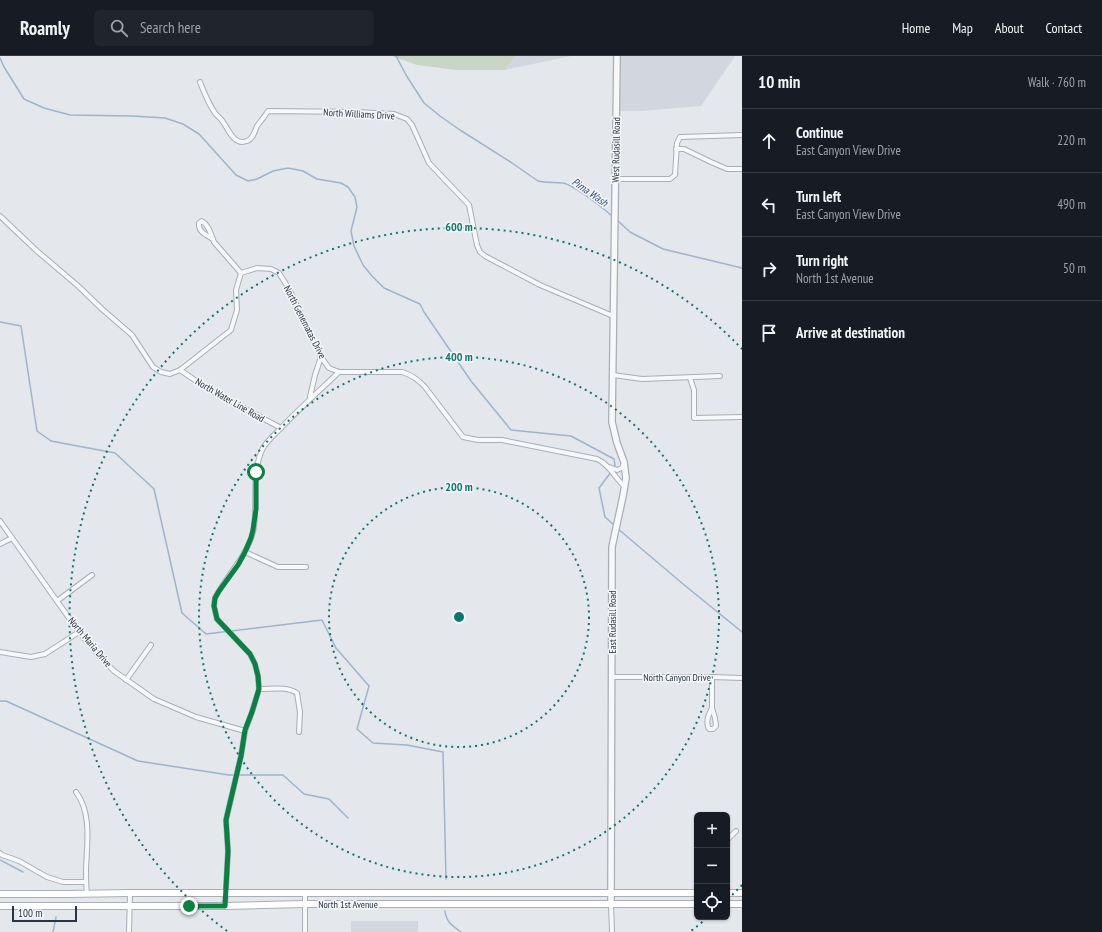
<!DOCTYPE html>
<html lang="en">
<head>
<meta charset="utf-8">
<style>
	:root { --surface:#171b24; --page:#20242c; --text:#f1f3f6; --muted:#9ea1a6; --line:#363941 }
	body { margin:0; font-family:"PT Sans Narrow",sans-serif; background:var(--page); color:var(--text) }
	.controls { position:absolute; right:12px; bottom:12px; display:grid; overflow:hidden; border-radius:6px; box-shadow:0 1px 3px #0004 }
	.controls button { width:36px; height:36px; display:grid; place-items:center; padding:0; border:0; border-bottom:1px solid var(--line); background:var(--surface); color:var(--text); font:20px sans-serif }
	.scale { position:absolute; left:12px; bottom:10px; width:65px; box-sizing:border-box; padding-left:4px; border:2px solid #2b3445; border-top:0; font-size:11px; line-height:14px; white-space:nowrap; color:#2b3445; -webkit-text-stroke:3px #f4f6f9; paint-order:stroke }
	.stop { position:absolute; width:12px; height:12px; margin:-9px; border:3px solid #0b8043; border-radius:50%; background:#fff }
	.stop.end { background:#0b8043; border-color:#fff; box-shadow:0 1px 4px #0008 }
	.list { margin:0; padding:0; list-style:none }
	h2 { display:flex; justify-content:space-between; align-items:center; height:52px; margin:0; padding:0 16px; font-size:17px }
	h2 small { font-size:13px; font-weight:400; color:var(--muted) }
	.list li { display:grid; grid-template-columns:26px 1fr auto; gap:12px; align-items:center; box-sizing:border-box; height:64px; padding:0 16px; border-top:1px solid var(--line) }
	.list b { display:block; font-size:15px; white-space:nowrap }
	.list p { margin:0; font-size:13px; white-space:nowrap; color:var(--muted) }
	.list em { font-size:13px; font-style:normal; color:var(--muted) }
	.icon { flex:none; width:22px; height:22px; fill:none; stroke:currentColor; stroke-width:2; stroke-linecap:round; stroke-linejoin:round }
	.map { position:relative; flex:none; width:742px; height:876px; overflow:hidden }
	header { display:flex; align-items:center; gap:24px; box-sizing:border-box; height:56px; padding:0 20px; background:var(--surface); border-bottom:1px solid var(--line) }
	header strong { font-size:19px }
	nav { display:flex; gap:22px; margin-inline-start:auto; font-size:14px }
	.search { width:280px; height:36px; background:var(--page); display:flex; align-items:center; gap:10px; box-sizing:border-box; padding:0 14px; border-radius:6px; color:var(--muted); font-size:15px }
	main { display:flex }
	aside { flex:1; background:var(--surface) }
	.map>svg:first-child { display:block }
	.built { fill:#d2d6de }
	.green { fill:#c9d6c5 }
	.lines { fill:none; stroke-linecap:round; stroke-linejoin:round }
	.stream { stroke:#9fb4cc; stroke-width:1.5 }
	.minor-casing { stroke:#a9aeb7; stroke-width:6 }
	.tertiary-casing { stroke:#a9aeb7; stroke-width:8 }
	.secondary-casing { stroke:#a9aeb7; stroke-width:8 }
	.minor { stroke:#f7f8fa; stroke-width:4 }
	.tertiary { stroke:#f7f8fa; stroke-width:5.5 }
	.secondary { stroke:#fff; stroke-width:6 }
	.route { stroke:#0b8043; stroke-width:5 }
	.ring { fill:none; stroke:#0f766e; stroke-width:2; stroke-dasharray:2 4 }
	.labels { text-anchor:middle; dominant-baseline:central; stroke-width:3; stroke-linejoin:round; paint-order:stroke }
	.street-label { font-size:10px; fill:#2b3445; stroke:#f4f6f9 }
	.water-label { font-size:11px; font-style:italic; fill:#34527a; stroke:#f4f6f9 }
	.centre { fill:#0f766e; stroke:#f4f6f9; stroke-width:2 }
	.ring-label { font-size:12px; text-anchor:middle; font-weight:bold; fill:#0f766e; stroke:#f4f6f9; stroke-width:3; stroke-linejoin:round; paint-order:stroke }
</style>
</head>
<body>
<header>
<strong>Roamly</strong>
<div class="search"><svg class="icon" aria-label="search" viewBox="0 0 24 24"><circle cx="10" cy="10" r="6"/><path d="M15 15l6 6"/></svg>Search here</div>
<nav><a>Home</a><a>Map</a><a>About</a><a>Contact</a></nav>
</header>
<main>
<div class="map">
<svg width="742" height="876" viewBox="0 0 742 876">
	<rect width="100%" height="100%" fill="#e4e7ec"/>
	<!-- built -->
	<g class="built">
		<path d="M 516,0 L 571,0 L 505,14 Z"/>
		<path d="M 620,0 L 735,0 L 701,50 L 641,55 L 619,55 Z"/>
		<rect x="351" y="865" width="67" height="11"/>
	</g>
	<!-- green -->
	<path class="green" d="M 392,0 L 516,0 L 505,14 L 456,14 L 417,9 Z"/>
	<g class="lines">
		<!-- stream -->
		<g class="stream">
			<path d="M 396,0 L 406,19 L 424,47 L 440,60 L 460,74 L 512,107 L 538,125 C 546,127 554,126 563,127 C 574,129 603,152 612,160"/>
			<path d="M 0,2 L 4,11 L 24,43 L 44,52 L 70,59 L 132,60 L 165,62 L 183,68 L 199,78 L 236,119 L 248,125 L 257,123 L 273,115 L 288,112 L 303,115 L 317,123 L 341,127 L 348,131 L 355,141 L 357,151 L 351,175 L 354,190 L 363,209 L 372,220 L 384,232 L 420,248 L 424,256 L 471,325 L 511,374 L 571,380 L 614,403 L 615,409 L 614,411"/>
			<path d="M 617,164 L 630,176 L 663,193 L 742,212"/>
			<path d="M 0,266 L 21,270 L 37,375 L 51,385 L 115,397 L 154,433 L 182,557 L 206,578 L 322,564 L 336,592 L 369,630 L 357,673 L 373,687 L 407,689 L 443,696 L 446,823"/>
			<path d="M 611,416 L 599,432 L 605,461 L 614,469"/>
			<path d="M 617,472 L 683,528 L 742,576"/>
			<path d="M 0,645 L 6,645 L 138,705 L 229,719 L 283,719 L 304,738 L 329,743 L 348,762"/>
			<path d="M 0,804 L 23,816"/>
			<path d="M 445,855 C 446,866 453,870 461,876"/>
			<path d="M 53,876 L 56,861"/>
		</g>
		<defs>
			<g id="minor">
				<path d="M 200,26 C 204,36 208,47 215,57 C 217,60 221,62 223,66 C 229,74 234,90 247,85 C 253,83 255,75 257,70 C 261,65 265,60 268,55 L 358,56 L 394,58 L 407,63 L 412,69 L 429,107 L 469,149 L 477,189 L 480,196 L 485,200 L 540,229 L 613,260"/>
				<path d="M 676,93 L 684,93 L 711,106 L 727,113 L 742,113"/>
				<path d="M 616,123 L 670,123 L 675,119 L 677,87 L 680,81 L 742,79"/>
				<path d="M 0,160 L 37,195 L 77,229 L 102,253 L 132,279 L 153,311 L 161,316 L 170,318 L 180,314 L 231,274 L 237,254 L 236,234 L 241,217 L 257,212 L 271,213 L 279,217 L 289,233 L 321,301 L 329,312 L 339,316 L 402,316 C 412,319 418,323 425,331 L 463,381 L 478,384 L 502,384 L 597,403 C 610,409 615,422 625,431"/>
				<path d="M 213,183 C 206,179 198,176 199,167 L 202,165 C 209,169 211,179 214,186 L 241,217"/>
				<path d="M 180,314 L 208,333 L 281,372"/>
				<path d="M 613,319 L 642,323 L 720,320"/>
				<path d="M 690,322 L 694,334 L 694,362 L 742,361"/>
				<path d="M 310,341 L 315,319 L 321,301"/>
				<path d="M 609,411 L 617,414 L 622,412 L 624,407"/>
				<path d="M 0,465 L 79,576 L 100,601 L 114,615 L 154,643 L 196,661 L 245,675"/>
				<path d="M 0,488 L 12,482"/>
				<path d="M 245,496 L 278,511 L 306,511"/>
				<path d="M 57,545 L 92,519"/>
				<path d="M 0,596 L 31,601 L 45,598 L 79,576"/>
				<path d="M 612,621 L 712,621 L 742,622"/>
				<path d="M 712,621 L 712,652 L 715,662 L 716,670 L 713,673 L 709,673 C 705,666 709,658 712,652"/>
				<path d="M 126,624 L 151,589"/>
				<path d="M 259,633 C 272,633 286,630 297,637 L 300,656 L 299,676"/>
				<path d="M 76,736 C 92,757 87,788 86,813 C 86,821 86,830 87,838"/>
				<path d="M 727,784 L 736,775"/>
				<path d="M 0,797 L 2,799 L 19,805 L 47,821 L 63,826 L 86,826"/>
				<path d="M 611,847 L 612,876"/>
				<path d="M 225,850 L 228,795 L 226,764 L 241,700 L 245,675 L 252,656 L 259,633 L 258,620 L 255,608 L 250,598 L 217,563 L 214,550 L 215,542 C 227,519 246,502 253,476 C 259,448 250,418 263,392 C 267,385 274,379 280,373 C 299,353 319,335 339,316"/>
				<path d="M 129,876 L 130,837"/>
				<path d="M 305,876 L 305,837"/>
			</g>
			<path id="tertiary" d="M 611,847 L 612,491 L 623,440 L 626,422 L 624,406 L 617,387 L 612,366 L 617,0"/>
			<g id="secondary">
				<path d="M 727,837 L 742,837"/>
				<path d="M 0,838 L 68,838 L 130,837 L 697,837"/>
				<path d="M 727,848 L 742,848"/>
				<path d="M 0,850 L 225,850 L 305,848 L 697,848"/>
			</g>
		</defs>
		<!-- minor casing -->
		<use href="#minor" class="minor-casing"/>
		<!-- tertiary casing -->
		<use href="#tertiary" class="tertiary-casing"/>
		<!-- secondary casing -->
		<use href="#secondary" class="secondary-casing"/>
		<!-- minor -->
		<use href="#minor" class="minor"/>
		<!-- tertiary -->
		<use href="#tertiary" class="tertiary"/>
		<!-- secondary -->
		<use href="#secondary" class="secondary"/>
	</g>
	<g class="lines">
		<!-- route -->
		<path class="route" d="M 189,850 L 225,850 L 228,795 L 226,764 L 241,700 L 245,674 L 252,656 L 259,633 L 258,620 L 255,608 L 250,598 L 217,563 L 214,550 L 215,542 L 219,535 L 238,509 L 245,496 L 251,482 L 253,474 L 256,453 L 256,416"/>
	</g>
	<!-- distance rings -->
	<g class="ring">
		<circle cx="459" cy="561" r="130"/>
		<circle cx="459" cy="561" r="260"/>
		<path d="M742 829A390 390 0 0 1 727 844M707 862A390 390 0 0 1 691 875M227 875A390 390 0 1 1 742 293"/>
	</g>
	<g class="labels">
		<!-- street labels -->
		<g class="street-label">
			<text transform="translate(359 58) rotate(3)">North Williams Drive</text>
			<text transform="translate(616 94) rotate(-89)">West Rudasill Road</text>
			<text transform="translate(305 266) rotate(63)">North Genematas Drive</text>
			<text transform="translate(230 344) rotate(30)">North Water Line Road</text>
			<text transform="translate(612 566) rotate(-90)">East Rudasill Road</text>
			<text transform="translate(90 586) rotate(50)">North Maria Drive</text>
			<text x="677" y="621">North Canyon Drive</text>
			<text x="348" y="848">North 1st Avenue</text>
		</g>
		<!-- water labels -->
		<g class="water-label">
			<text transform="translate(590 136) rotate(35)">Pima Wash</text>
		</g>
	</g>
	<circle cx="459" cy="561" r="6" class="centre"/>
	<g class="ring-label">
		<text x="459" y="175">600 m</text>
		<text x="459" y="305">400 m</text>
		<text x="459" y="435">200 m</text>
	</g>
</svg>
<div class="controls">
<button>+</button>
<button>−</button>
<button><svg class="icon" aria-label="locate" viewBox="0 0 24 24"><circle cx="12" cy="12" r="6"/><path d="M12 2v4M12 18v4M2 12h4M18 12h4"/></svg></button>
</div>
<div class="scale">100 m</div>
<div class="stop" style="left:256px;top:416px"></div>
<div class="stop end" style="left:189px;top:850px"></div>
</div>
<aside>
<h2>10 min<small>Walk · 760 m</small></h2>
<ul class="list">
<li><svg class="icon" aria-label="ahead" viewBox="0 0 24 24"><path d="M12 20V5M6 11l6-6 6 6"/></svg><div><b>Continue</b><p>East Canyon View Drive</p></div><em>220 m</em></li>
<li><svg class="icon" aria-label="left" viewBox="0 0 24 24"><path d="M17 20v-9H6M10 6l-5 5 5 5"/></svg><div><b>Turn left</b><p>East Canyon View Drive</p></div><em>490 m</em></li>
<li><svg class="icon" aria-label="right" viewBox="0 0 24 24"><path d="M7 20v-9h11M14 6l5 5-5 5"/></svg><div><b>Turn right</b><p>North 1st Avenue</p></div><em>50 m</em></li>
<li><svg class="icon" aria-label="arrive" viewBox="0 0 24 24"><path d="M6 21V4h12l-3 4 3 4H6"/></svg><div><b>Arrive at destination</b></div></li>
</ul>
</aside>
</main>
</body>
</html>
